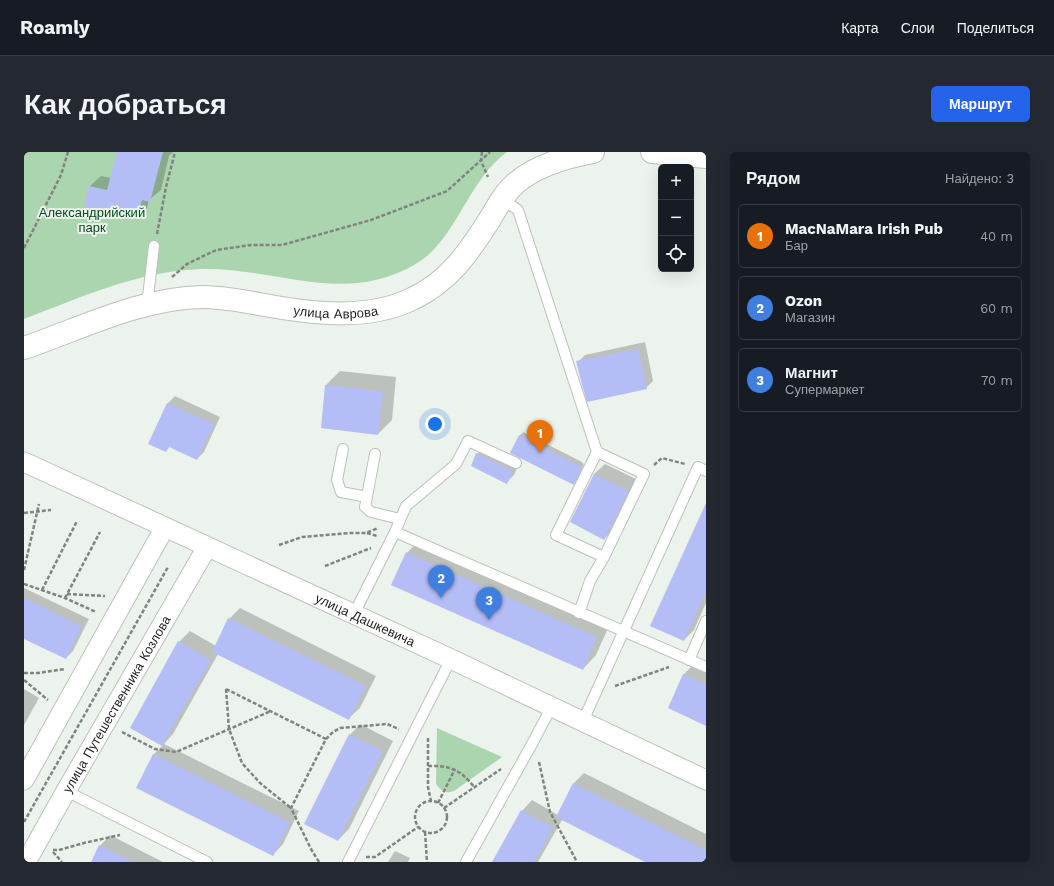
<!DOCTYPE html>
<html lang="ru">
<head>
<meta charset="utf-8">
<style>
	:root { --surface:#171b24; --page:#242831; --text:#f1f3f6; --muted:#9ea1a6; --line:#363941; --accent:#2563eb }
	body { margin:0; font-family:"Work Sans",sans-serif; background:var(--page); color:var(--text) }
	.controls { position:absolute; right:12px; top:12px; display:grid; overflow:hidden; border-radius:6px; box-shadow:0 4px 16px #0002 }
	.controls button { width:36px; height:36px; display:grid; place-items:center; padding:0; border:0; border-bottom:1px solid var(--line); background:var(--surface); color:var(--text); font:20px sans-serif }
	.you { position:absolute; left:411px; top:272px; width:14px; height:14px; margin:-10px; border:3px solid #fff; border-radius:50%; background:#1a73e8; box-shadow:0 0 0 6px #1a73e833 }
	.badge { display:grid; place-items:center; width:26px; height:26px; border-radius:50%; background:var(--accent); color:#fff; font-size:13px; font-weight:700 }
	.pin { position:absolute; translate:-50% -33px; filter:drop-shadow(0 1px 2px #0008) }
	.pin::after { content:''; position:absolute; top:21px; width:14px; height:12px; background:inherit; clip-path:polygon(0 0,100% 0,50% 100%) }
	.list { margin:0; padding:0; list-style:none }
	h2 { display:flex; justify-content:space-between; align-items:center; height:52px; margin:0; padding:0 16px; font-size:17px }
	h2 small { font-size:13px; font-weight:400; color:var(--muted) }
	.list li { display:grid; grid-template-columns:26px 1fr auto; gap:12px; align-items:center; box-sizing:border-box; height:64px; margin:0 8px 8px; padding:0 8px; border:1px solid var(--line); border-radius:6px }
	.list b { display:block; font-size:15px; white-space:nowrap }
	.list p { margin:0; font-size:13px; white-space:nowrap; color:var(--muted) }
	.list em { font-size:13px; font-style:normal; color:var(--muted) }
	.icon { flex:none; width:22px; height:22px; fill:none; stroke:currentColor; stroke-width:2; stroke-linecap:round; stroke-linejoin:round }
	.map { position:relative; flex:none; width:682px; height:710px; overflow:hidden; border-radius:6px }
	header { display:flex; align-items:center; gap:24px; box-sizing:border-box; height:56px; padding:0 20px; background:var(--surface); border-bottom:1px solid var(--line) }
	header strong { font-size:19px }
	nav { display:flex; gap:22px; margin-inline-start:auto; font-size:14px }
	.intro { display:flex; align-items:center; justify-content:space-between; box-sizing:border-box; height:96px; padding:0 24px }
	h1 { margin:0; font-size:28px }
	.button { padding:10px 18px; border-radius:6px; background:var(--accent); color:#fff; font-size:14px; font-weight:700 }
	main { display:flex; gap:24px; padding:0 24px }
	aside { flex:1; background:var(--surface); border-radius:6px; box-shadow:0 4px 16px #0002 }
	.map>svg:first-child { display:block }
	.green { fill:#abd5ae }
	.shadow { fill:#0003 }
	.building { fill:#b5bdf7 }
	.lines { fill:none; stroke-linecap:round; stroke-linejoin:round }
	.service-casing { stroke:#bcc1bc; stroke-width:12 }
	.minor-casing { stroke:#bcc1bc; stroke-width:21 }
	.tertiary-casing { stroke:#bcc1bc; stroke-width:24 }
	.path { stroke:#808480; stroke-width:2.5; stroke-dasharray:4 2; stroke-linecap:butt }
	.service { stroke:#fff; stroke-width:10 }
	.minor { stroke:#fff; stroke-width:19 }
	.tertiary { stroke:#fff; stroke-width:22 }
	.labels { text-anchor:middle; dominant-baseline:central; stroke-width:4; stroke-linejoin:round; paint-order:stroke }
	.park-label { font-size:13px; fill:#054d19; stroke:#ecf2ec }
	.street-label { font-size:13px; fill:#1e201e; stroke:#ecf2ec }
</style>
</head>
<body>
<header>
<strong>Roamly</strong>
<nav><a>Карта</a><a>Слои</a><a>Поделиться</a></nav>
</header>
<div class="intro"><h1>Как добраться</h1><a class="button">Маршрут</a></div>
<main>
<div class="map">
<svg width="682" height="710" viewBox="0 0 682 710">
	<rect width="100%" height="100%" fill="#ecf2ec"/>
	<!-- green -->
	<g class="green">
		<path d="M 0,0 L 483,0 C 443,29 432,90 390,113 C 317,154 252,115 177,117 C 114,119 58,145 0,167 Z"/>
		<path d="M 413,576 L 478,605 L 430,639 C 422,642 417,639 412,632 Z"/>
	</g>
	<!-- shadow -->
	<g class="shadow">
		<path d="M 94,0 L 149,0 L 145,4 L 137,38 L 125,48 L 123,56 L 113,66 L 61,53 L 66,34 L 77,24 L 87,26 Z"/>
		<path d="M 621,190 L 629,229 L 622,236 L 554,210 L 561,203 Z"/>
		<path d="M 316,219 L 372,225 L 368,268 L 354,282 L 298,276 L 302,233 Z"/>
		<path d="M 151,244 L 196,265 L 180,300 L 173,307 L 146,294 L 142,299 L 126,291 L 144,251 Z"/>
		<path d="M 499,280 L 558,310 L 558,311 L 560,312 L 553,328 L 549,331 L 495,284 Z"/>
		<path d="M 460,295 L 495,312 L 490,323 L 483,330 L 453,302 Z"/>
		<path d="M 581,312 L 614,328 L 591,376 L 580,387 L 570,322 Z"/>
		<path d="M 682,353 L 682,451 L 670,478 L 660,488 Z"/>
		<path d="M 396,387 L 586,472 L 572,503 L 559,517 L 383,401 Z"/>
		<path d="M 0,436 L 65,467 L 49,499 L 42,506 L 0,486 Z"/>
		<path d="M 216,456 L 352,524 L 336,556 L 325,566 L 194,502 L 149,582 L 140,592 L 275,659 L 259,692 L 249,703 L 113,635 L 130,602 L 139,593 L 107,575 L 155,490 L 166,479 L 192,494 L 205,467 Z"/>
		<path d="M 670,512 L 682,517 L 682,573 L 645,556 L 660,522 Z"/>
		<path d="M 0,537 L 15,546 L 0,573 Z"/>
		<path d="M 336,572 L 369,589 L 325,677 L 314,688 L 326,583 Z"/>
		<path d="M 560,621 L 682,682 L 682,707 L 681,710 L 623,710 L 538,668 L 514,710 L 469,710 L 498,659 L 508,648 L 534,663 L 549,632 Z"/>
		<path d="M 86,683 L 139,710 L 68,710 L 76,694 Z"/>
		<path d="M 371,699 L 386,706 L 384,710 L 364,710 Z"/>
	</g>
	<!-- building -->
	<g class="building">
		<path d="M 93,0 L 139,0 L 126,50 L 118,48 L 113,68 L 60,54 L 65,34 L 83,38 Z"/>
		<path d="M 614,197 L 623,237 L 563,250 L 557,229 L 552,209 Z"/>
		<path d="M 301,233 L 359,239 L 354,283 L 297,276 Z"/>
		<path d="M 143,251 L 190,272 L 173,308 L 145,295 L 142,300 L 124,292 Z"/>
		<path d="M 495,283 L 556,314 L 555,314 L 558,316 L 550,333 L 486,301 Z"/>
		<path d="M 452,301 L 489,319 L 483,332 L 447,314 Z"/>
		<path d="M 570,322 L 605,339 L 580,388 L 546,370 Z"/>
		<path d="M 682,351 L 682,440 L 660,489 L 626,474 Z"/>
		<path d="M 382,400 L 573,485 L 559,518 L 367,433 Z"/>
		<path d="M 0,446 L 58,474 L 42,507 L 0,487 Z"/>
		<path d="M 204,466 L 342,534 L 325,568 L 188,500 Z"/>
		<path d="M 154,489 L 187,508 L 138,594 L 106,576 Z"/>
		<path d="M 659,522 L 682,532 L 682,574 L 644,556 Z"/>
		<path d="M 325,582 L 359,599 L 314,689 L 280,672 Z"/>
		<path d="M 129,602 L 266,670 L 249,704 L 112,636 Z"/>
		<path d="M 549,631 L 682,698 L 682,710 L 621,710 L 532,665 Z"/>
		<path d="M 497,658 L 529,676 L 510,710 L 468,710 Z"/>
		<path d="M 75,693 L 108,710 L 67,710 Z"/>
	</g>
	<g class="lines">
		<defs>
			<g id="service">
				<path d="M 478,47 L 494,58 L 573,300 L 620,322 L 580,405 L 566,429 L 555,461"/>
				<path d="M 123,153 L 130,94"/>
				<path d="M 319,297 L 313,328 L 317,340 L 343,345"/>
				<path d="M 573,300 L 532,383 L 580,405"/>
				<path d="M 351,302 L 341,355 L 347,360 L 376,367"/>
				<path d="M 371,380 L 682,515"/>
				<path d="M 330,462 L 371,380 L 382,354 L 432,312 L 444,289 L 492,311"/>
				<path d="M 665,508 L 682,469"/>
				<path d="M 559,569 L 674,315 L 682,319"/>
				<path d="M 42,639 L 183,710"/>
				<path d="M 324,710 L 427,507"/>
				<path d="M 442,710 L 508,592 L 528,554"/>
			</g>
			<g id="minor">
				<path id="s1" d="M 0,310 L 427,507 L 682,628"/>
				<path d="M 0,628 L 141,375"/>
				<path id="s2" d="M 2,710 L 42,639 L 183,395"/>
			</g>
			<g id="tertiary">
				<path d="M 628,0 L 682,5"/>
				<path id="s3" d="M 0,196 C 58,176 116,146 179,145 C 201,145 224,150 246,154 C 292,162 345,168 388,147 C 425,130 445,100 466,67 C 473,55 481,40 492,31 C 513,13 542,5 569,0"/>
			</g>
		</defs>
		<!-- service casing -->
		<use href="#service" class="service-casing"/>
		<!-- minor casing -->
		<use href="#minor" class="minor-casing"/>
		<!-- tertiary casing -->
		<use href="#tertiary" class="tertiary-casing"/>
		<!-- path -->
		<g class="path">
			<path d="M 458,0 L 457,9 L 464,25"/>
			<path d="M 133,82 L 142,35 L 151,0"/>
			<path d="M 0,96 L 37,23 L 44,0"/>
			<path d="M 148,125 L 163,112 L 192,98 L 227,93 L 258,93 L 347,68 L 423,39 L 466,0"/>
			<path d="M 630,313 L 638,306 L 661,312"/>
			<path d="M 0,361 L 27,358"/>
			<path d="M 343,381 L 353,384"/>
			<path d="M 255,393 L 278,385 L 326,381 L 342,381 L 354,376"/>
			<path d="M 301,414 L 347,396"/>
			<path d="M 0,418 L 15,352"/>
			<path d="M 0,432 L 41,446 L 72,460"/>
			<path d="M 18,438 L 53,369"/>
			<path d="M 43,442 L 81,444"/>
			<path d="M 41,446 L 76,380"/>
			<path d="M 0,521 L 14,521 L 41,517"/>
			<path d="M 0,528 L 24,548"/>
			<path d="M 591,534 L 645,515"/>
			<path d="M 202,537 L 205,577 L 218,611 L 236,631 L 267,656"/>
			<path d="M 202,537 L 302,587"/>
			<path d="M 98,580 L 131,597 L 152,600 L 247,559"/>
			<path d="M 404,586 L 404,635 L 407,649"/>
			<path d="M 515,610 L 526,660 L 553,710"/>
			<path d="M 404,614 C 426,613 437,618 451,636"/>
			<circle cx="407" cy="665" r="16"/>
			<path d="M 414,651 L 431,617"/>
			<path d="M 420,656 L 477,617"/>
			<path d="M 0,670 L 144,415"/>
			<path d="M 401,680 L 403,710"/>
			<path d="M 29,698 L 35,698 L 60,691 L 96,683"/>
			<path d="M 29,700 L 38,710"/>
			<path d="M 342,705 L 351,705 L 394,675"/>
			<path d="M 295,710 L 287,697 L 267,656 L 302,587 L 309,580 L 316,576 L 363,572 L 375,577"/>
		</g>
		<!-- service -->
		<use href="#service" class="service"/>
		<!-- minor -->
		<use href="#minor" class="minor"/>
		<!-- tertiary -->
		<use href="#tertiary" class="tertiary"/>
	</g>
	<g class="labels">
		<!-- park labels -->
		<g class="park-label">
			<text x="68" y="60">Александрийский<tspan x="68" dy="15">парк</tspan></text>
		</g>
		<!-- street labels -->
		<g class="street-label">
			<text stroke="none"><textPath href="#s3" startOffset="321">улица Аврова</textPath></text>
			<text stroke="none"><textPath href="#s1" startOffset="376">улица Дашкевича</textPath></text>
			<text stroke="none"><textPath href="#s2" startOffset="182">улица Путешественника Козлова</textPath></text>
		</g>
	</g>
</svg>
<div class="controls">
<button>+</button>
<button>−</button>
<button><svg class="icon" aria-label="locate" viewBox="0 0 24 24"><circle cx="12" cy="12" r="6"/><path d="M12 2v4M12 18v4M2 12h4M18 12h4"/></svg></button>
</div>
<div class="you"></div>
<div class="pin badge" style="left:516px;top:301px;background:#e8710a">1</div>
<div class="pin badge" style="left:417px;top:446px;background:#3f7fe0">2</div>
<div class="pin badge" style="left:465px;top:468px;background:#3f7fe0">3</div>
</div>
<aside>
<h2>Рядом<small>Найдено: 3</small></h2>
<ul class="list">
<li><span class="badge" style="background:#e8710a">1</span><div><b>MacNaMara Irish Pub</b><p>Бар</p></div><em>40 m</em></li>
<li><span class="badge" style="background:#3f7fe0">2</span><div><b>Ozon</b><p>Магазин</p></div><em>60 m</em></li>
<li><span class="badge" style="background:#3f7fe0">3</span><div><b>Магнит</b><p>Супермаркет</p></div><em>70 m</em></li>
</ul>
</aside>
</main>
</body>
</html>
